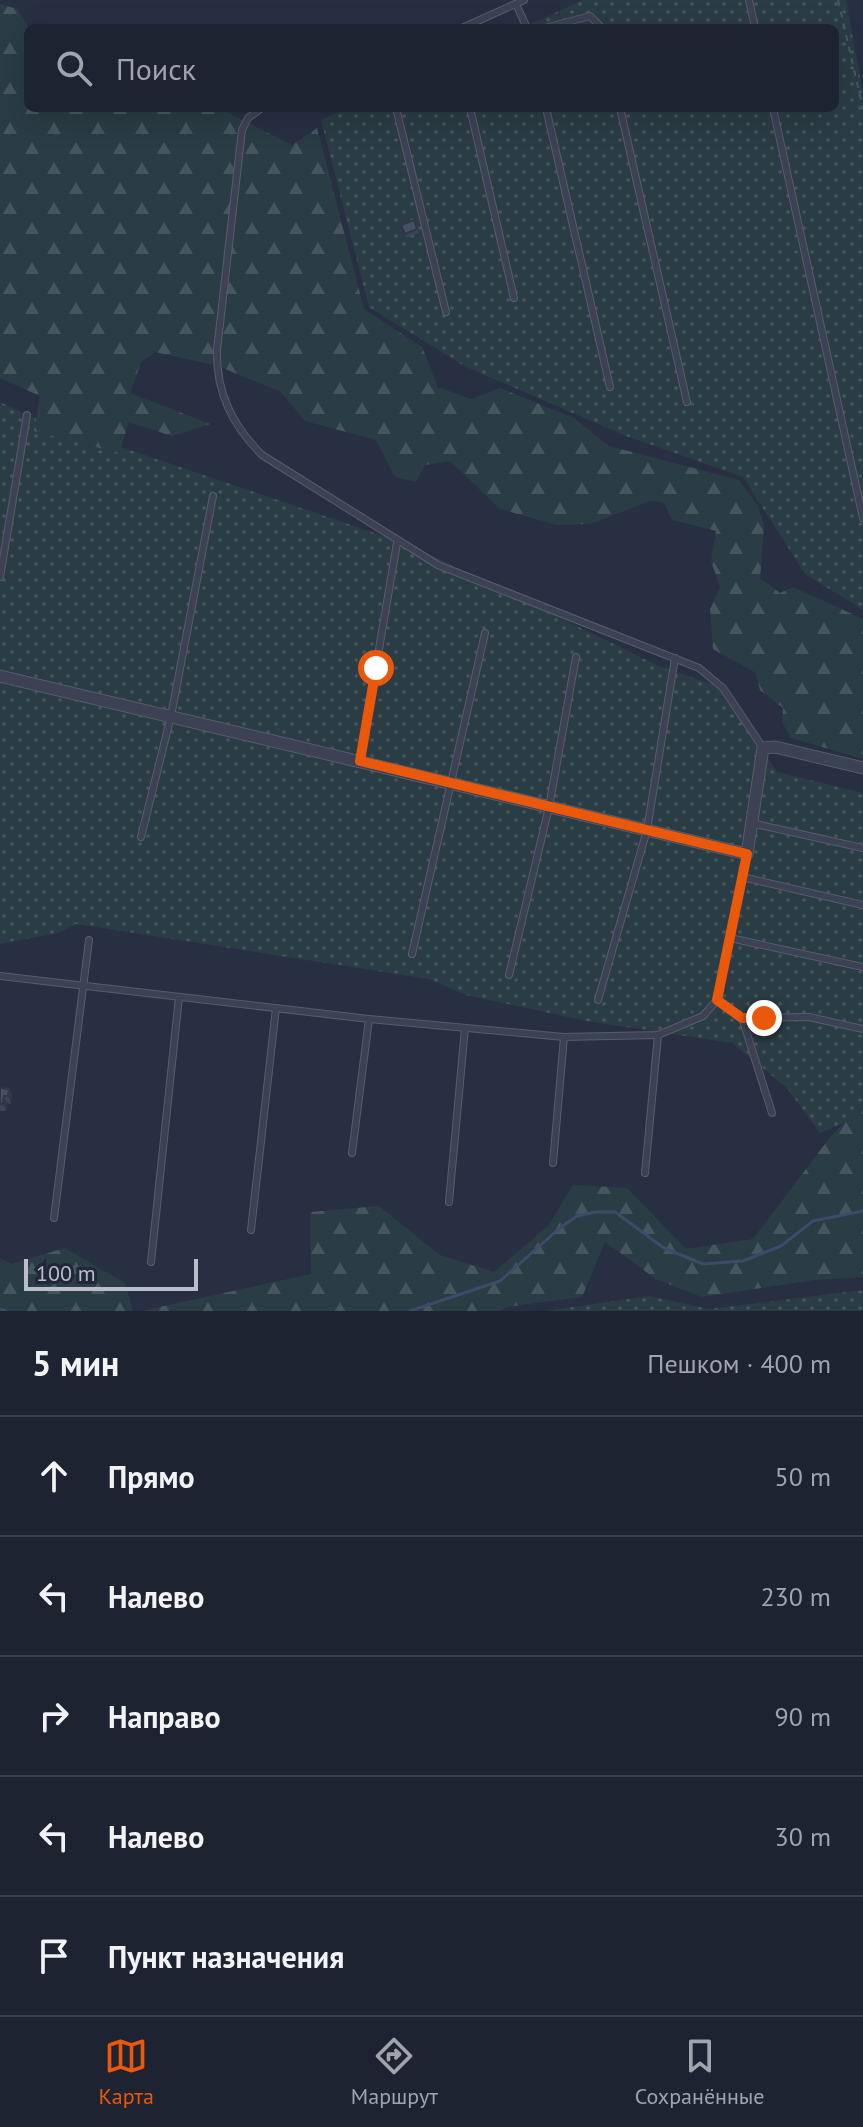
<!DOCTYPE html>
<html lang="ru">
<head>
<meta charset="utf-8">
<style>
	:root { --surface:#1e2332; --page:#262b3a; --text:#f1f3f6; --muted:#a1a4ac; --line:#3c404d; --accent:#ea580c }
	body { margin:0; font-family:"PT Sans",sans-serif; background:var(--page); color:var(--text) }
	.scale { position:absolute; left:24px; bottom:20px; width:174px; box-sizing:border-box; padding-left:8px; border:4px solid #babecc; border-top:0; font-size:22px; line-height:28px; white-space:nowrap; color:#babecc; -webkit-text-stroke:6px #212638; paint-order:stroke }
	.stop { position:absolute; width:24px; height:24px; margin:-18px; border:6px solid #ea580c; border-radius:50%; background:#fff }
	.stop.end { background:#ea580c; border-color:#fff; box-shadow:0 2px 8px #0008 }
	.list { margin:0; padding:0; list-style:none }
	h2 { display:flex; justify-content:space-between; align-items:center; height:104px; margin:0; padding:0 32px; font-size:34px }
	h2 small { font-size:26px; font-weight:400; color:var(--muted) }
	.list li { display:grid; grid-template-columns:52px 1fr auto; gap:24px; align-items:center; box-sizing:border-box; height:120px; padding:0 32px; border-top:2px solid var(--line) }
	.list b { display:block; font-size:30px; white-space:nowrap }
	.list em { font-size:26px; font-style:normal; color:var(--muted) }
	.icon { flex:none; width:44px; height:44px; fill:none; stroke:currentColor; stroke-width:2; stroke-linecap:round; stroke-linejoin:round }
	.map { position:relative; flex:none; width:863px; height:1311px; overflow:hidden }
	.search { position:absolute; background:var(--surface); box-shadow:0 8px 32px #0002; left:24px; right:24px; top:24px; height:88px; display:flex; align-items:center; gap:20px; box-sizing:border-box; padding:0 28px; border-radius:12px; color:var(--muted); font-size:30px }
	.sheet { height:704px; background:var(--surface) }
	nav { display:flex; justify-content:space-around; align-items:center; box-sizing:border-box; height:112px; border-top:2px solid var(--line); background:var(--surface); font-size:22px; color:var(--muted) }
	nav a { display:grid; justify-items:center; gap:4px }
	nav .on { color:var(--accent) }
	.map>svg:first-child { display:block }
	.grass { fill:url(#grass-dots) }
	.forest { fill:url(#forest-firs) }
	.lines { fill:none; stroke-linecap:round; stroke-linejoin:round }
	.stream { stroke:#3f4a6b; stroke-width:3 }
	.lane-casing { stroke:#585c6d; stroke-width:8 }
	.street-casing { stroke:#585c6d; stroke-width:13 }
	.path { stroke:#485960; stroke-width:2; stroke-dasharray:6 6; stroke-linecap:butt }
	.lane { stroke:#3c4253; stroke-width:6 }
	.street { stroke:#3c4253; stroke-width:11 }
	.wall { fill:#3d4457 }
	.shaded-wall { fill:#323747 }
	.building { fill:#474f65; stroke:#323747; stroke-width:2 }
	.route { stroke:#ea580c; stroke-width:10 }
</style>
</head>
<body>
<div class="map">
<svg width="863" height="1311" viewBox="0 0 863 1311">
	<defs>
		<pattern id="grass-dots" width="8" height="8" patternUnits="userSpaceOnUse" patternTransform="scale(2)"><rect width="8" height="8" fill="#2a3c44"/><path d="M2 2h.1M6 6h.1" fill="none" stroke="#47565e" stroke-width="1.8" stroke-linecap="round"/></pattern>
		<pattern id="forest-firs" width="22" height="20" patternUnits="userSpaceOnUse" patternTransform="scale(2)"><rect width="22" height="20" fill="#2a3c44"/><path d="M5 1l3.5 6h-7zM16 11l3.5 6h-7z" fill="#47565e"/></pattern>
	</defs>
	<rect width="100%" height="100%" fill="#282f43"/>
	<!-- grass -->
	<g class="grass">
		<path d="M 583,0 L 846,0 L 863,93 L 863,610 L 805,574 L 743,477 L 626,436 L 466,367 L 369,307 L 321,120 L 348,108 L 835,108 L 835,28 L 522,28 Z"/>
		<path d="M 0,402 L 27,415 L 410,545 L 659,666 L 723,688 L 777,772 L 863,793 L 863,1115 L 820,1133 L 786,1087 L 732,1043 L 586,1021 L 466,995 L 429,979 L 76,924 L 58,933 L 0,944 Z"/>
		<path d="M 863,1290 L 863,1311 L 545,1311 L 649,1296 L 709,1309 Z"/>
	</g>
	<!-- forest -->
	<g class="forest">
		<path d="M 0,4 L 17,9 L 29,28 L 28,108 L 219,108 L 292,145 L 317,128 L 364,309 L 422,347 L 438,387 L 471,399 L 500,388 L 574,418 L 609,446 L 739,480 L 758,506 L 764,525 L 760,578 L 780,593 L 793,587 L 863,619 L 863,759 L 791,738 L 782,722 L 783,708 L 760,690 L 756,673 L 713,649 L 710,609 L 720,587 L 711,561 L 716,531 L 672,520 L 664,503 L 650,501 L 590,524 L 557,525 L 500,509 L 450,461 L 425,465 L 416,482 L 395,477 L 376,440 L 305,421 L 281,392 L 218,366 L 155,352 L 141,362 L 130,393 L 210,424 L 172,436 L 129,422 L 119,453 L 34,431 L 40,396 L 0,378 Z"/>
		<path d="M 863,1105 L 863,1277 L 814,1280 L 702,1297 L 656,1279 L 605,1242 L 582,1297 L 507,1307 L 500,1311 L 141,1311 L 311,1274 L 310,1212 L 379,1206 L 440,1255 L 494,1272 L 548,1226 L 573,1185 L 627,1188 L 686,1249 L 753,1239 L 831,1136 Z"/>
		<path d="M 65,1248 L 125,1283 L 133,1311 L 0,1311 L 0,1258 L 11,1264 Z"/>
	</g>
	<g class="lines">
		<!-- stream -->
		<g class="stream">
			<path d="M 0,1309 L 6,1311"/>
			<path d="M 410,1311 L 500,1281 L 561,1227 L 577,1216 L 596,1212 L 615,1212 L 664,1248 L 703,1264 L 743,1261 L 781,1246 L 813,1221 L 863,1211"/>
		</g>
		<defs>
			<g id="lane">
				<path d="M 749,0 L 755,28"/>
				<path d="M 516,4 L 527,28"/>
				<path d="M 462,28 L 524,0"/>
				<path d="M 545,28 L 590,16 L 602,28"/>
				<path d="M 262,108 L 248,118 L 242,130 L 217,350 C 216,392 232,425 262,455 L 438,565 L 699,668 L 723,688 L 763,748"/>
				<path d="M 396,108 L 446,312"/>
				<path d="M 470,108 L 514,298"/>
				<path d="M 546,108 L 610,387"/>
				<path d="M 620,108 L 687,402"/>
				<path d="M 773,108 L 863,518"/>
				<path d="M 0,577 L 27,415"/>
				<path d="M 360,761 L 397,543"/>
				<path d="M 751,823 L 863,848"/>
				<path d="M 141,837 L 171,716 L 213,496"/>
				<path d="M 742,877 L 863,905"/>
				<path d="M 730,938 L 863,967"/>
				<path d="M 412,954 L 485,633"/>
				<path d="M 509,975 L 549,807 L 576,657"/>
				<path d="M 0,976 L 369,1019 L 564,1037 L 658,1035 L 703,1016 L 717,1000 L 747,854"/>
				<path d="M 598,1000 L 647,830 L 675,658"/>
				<path d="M 717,1000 L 742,1018 L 772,1113"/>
				<path d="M 742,1018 L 809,1017 L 863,1029"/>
				<path d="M 352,1153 L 369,1019"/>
				<path d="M 553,1163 L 564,1037"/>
				<path d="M 645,1173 L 658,1035"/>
				<path d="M 449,1202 L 465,1028"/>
				<path d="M 54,1218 L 89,940"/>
				<path d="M 251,1230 L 276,1008"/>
				<path d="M 151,1262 L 179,997"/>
			</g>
			<path id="street" d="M 0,676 L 747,854 L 763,748 L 775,747 L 863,768"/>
		</defs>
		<!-- lane casing -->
		<use href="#lane" class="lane-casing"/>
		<!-- street casing -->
		<use href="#street" class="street-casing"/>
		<!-- path -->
		<path class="path" d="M 838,0 L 863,109"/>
		<!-- lane -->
		<use href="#lane" class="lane"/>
		<!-- street -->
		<use href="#street" class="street"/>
	</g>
	<!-- wall -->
	<g class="wall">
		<path d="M 414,220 L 419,233 L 406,238 L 401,225 Z"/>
		<path d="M 0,1088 L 9,1089 L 12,1096 L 11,1104 L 7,1103 L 6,1111 L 0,1111 Z"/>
	</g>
	<!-- shaded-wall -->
	<g class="shaded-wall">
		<path d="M 9,1089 L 12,1096 L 11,1104 L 8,1096 Z"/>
		<path d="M 4,1096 L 7,1103 L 6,1111 L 3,1104 Z"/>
	</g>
	<!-- building -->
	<g class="building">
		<path d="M 414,220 L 417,229 L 405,234 L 401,225 Z"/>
		<path d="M 0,1088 L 9,1089 L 8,1096 L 4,1096 L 3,1104 L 0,1104 Z"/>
	</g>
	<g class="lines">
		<!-- route -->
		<path class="route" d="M 376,668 L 360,761 L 747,854 L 717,1000 L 742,1018 L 764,1018"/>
	</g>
</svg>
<div class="scale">100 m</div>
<div class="stop" style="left:376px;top:668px"></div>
<div class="stop end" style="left:764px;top:1018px"></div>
<div class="search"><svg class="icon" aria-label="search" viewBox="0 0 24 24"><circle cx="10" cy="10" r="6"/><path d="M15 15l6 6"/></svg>Поиск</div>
</div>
<section class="sheet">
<h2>5 мин<small>Пешком · 400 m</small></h2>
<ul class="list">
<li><svg class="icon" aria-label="ahead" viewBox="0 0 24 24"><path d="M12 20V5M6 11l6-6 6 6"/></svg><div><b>Прямо</b></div><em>50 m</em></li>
<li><svg class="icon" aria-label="left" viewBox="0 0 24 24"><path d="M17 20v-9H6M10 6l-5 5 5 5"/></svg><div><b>Налево</b></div><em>230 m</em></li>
<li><svg class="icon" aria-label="right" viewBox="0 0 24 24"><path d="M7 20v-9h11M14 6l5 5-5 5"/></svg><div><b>Направо</b></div><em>90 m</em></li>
<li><svg class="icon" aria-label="left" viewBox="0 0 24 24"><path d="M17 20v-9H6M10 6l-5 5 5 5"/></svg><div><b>Налево</b></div><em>30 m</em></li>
<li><svg class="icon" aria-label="arrive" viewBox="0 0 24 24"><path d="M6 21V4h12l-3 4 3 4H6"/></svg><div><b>Пункт назначения</b></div></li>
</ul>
</section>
<nav>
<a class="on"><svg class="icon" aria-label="map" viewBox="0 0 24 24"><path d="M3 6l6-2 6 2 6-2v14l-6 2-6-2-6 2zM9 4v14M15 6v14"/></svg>Карта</a>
<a><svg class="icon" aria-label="directions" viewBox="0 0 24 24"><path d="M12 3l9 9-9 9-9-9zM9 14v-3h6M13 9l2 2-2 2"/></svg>Маршрут</a>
<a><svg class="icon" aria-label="saved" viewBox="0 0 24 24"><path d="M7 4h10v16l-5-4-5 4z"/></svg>Сохранённые</a>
</nav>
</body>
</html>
